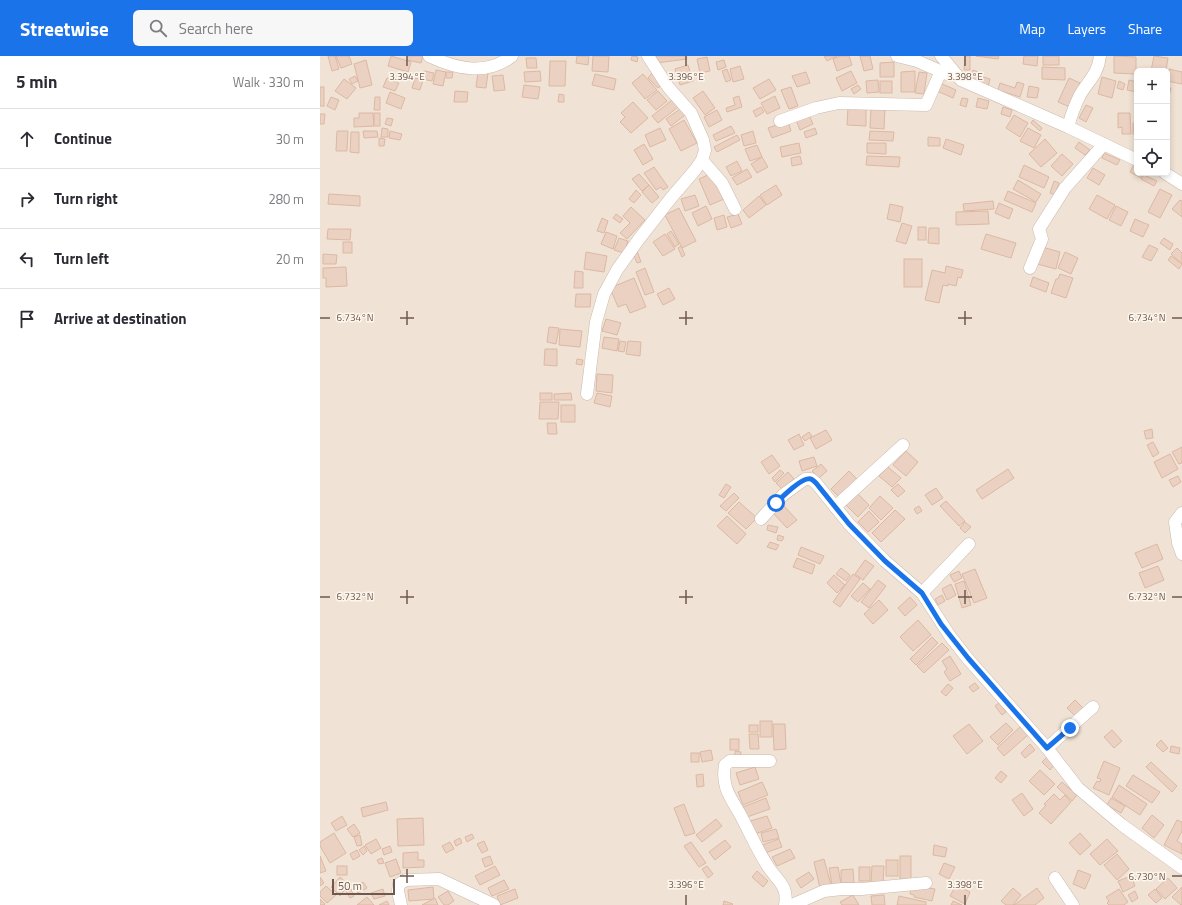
<!DOCTYPE html>
<html lang="en">
<head>
<meta charset="utf-8">
<style>
	:root { --surface:#fff; --page:#f7f7f7; --text:#2b2b33; --muted:#7c7c81; --line:#e1e1e2; --accent:#1a73e8 }
	body { margin:0; font-family:"Titillium Web",sans-serif; background:var(--page); color:var(--text) }
	.controls { position:absolute; right:12px; top:12px; display:grid; overflow:hidden; border-radius:6px; box-shadow:0 2px 6px #0003 }
	.controls button { width:36px; height:36px; display:grid; place-items:center; padding:0; border:0; border-bottom:1px solid var(--line); background:var(--surface); color:var(--text); font:20px sans-serif }
	.scale { position:absolute; left:12px; bottom:10px; width:63px; box-sizing:border-box; padding-left:4px; border:2px solid #6f594e; border-top:0; font-size:11px; line-height:14px; white-space:nowrap; color:#6f594e; -webkit-text-stroke:3px #fdf6ec; paint-order:stroke }
	.stop { position:absolute; width:12px; height:12px; margin:-9px; border:3px solid #1a73e8; border-radius:50%; background:#fff }
	.stop.end { background:#1a73e8; border-color:#fff; box-shadow:0 1px 4px #0008 }
	.list { margin:0; padding:0; list-style:none }
	h2 { display:flex; justify-content:space-between; align-items:center; height:52px; margin:0; padding:0 16px; font-size:17px }
	h2 small { font-size:13px; font-weight:400; color:var(--muted) }
	.list li { display:grid; grid-template-columns:26px 1fr auto; gap:12px; align-items:center; box-sizing:border-box; height:60px; padding:0 16px; border-top:1px solid var(--line) }
	.list b { display:block; font-size:15px; white-space:nowrap }
	.list em { font-size:13px; font-style:normal; color:var(--muted) }
	.icon { flex:none; width:22px; height:22px; fill:none; stroke:currentColor; stroke-width:2; stroke-linecap:round; stroke-linejoin:round }
	.map { position:relative; flex:none; width:862px; height:849px; overflow:hidden }
	header { display:flex; align-items:center; gap:24px; box-sizing:border-box; height:56px; padding:0 20px; background:var(--accent); color:#fff }
	header strong { font-size:19px }
	nav { display:flex; gap:22px; margin-inline-start:auto; font-size:14px }
	.search { width:280px; height:36px; background:var(--page); display:flex; align-items:center; gap:10px; box-sizing:border-box; padding:0 14px; border-radius:6px; color:var(--muted); font-size:15px }
	main { display:flex }
	aside { flex:1; background:var(--surface) }
	.map>svg:first-child { display:block }
	.residential { fill:#f0e3d5; fill-rule:evenodd }
	.building { fill:#ebd1c1; stroke:#dcb8a3 }
	.lines { fill:none; stroke-linecap:round; stroke-linejoin:round }
	.minor-casing { stroke:#c9b9ad; stroke-width:13 }
	.minor { stroke:#fff; stroke-width:12 }
	.route { stroke:#1a73e8; stroke-width:5 }
	.ticks { fill:none; stroke:#6f594e; stroke-width:1.5 }
	.ticks-label { font-size:10px; text-anchor:middle; fill:#6f594e; stroke:#fdf6ec; stroke-width:3; stroke-linejoin:round; paint-order:stroke }
</style>
</head>
<body>
<header>
<strong>Streetwise</strong>
<div class="search"><svg class="icon" aria-label="search" viewBox="0 0 24 24"><circle cx="10" cy="10" r="6"/><path d="M15 15l6 6"/></svg>Search here</div>
<nav><a>Map</a><a>Layers</a><a>Share</a></nav>
</header>
<main>
<aside>
<h2>5 min<small>Walk · 330 m</small></h2>
<ul class="list">
<li><svg class="icon" aria-label="ahead" viewBox="0 0 24 24"><path d="M12 20V5M6 11l6-6 6 6"/></svg><div><b>Continue</b></div><em>30 m</em></li>
<li><svg class="icon" aria-label="right" viewBox="0 0 24 24"><path d="M7 20v-9h11M14 6l5 5-5 5"/></svg><div><b>Turn right</b></div><em>280 m</em></li>
<li><svg class="icon" aria-label="left" viewBox="0 0 24 24"><path d="M17 20v-9H6M10 6l-5 5 5 5"/></svg><div><b>Turn left</b></div><em>20 m</em></li>
<li><svg class="icon" aria-label="arrive" viewBox="0 0 24 24"><path d="M6 21V4h12l-3 4 3 4H6"/></svg><div><b>Arrive at destination</b></div></li>
</ul>
</aside>
<div class="map">
<svg width="862" height="849" viewBox="0 0 862 849">
	<rect width="100%" height="100%" fill="#f9f1e6"/>
	<!-- residential -->
	<path class="residential" d="M 0,0 L 862,0 L 862,849 L 0,849 ZM 817,15 L 847,15 L 847,117 L 817,117 Z"/>
	<!-- building -->
	<g class="building">
		<path d="M 8,0 L 15,0 L 19,13 L 12,15 Z"/>
		<path d="M 16,0 L 29,0 L 32,8 L 21,12 Z"/>
		<path d="M 71,0 L 91,6 L 88,16 L 68,10 Z"/>
		<path d="M 88,0 L 103,0 L 101,7 L 87,4 Z"/>
		<path d="M 257,0 L 269,0 L 268,9 L 256,7 Z"/>
		<path d="M 273,0 L 289,0 L 288,16 L 272,15 Z"/>
		<path d="M 312,0 L 318,1 L 317,6 L 311,4 Z"/>
		<path d="M 335,0 L 366,0 L 367,3 L 336,7 Z"/>
		<path d="M 504,0 L 517,0 L 507,5 Z"/>
		<path d="M 520,0 L 529,0 L 532,9 L 517,15 L 513,3 Z"/>
		<path d="M 540,0 L 550,0 L 553,13 L 544,15 Z"/>
		<path d="M 645,0 L 650,0 L 650,14 L 644,14 Z"/>
		<path d="M 656,0 L 679,0 L 678,3 Z"/>
		<path d="M 704,0 L 718,0 L 717,10 L 703,8 Z"/>
		<rect x="723" y="0" width="16" height="9"/>
		<path d="M 794,0 L 816,1 L 816,18 L 794,17 Z"/>
		<path d="M 834,0 L 848,2 L 846,15 L 831,15 Z"/>
		<path d="M 387,1 L 390,15 L 380,17 L 377,3 Z"/>
		<path d="M 206,2 L 216,2 L 217,12 L 207,12 Z"/>
		<path d="M 46,4 L 52,29 L 40,32 L 34,8 Z"/>
		<path d="M 404,4 L 406,11 L 398,14 L 396,6 Z"/>
		<path d="M 230,5 L 246,5 L 245,30 L 229,30 Z"/>
		<path d="M 574,6 L 574,21 L 560,21 L 560,7 Z"/>
		<path d="M 368,9 L 373,25 L 360,29 L 355,13 Z"/>
		<path d="M 420,10 L 424,23 L 413,26 L 410,13 Z"/>
		<path d="M 722,11 L 745,12 L 745,24 L 722,23 Z"/>
		<path d="M 407,13 L 411,24 L 406,26 L 402,15 Z"/>
		<path d="M 849,13 L 862,16 L 862,28 L 847,25 Z"/>
		<path d="M 116,14 L 126,16 L 123,30 L 113,28 Z"/>
		<path d="M 653,14 L 658,16 L 657,19 L 670,23 L 668,31 L 650,25 Z"/>
		<path d="M 104,15 L 114,17 L 112,25 L 102,23 Z"/>
		<path d="M 220,15 L 221,25 L 205,26 L 204,16 Z"/>
		<path d="M 531,15 L 537,27 L 522,35 L 516,22 Z"/>
		<path d="M 595,15 L 595,36 L 581,36 L 581,16 Z"/>
		<path d="M 126,16 L 133,16 L 132,22 L 126,22 Z"/>
		<path d="M 158,16 L 168,17 L 166,32 L 156,31 Z"/>
		<path d="M 486,16 L 490,27 L 477,31 L 472,20 Z"/>
		<path d="M 599,16 L 607,17 L 604,38 L 595,37 Z"/>
		<path d="M 332,17 L 343,28 L 338,32 L 328,22 Z"/>
		<path d="M 275,18 L 296,23 L 294,34 L 272,29 Z"/>
		<path d="M 323,18 L 337,34 L 325,43 L 312,27 Z"/>
		<path d="M 183,19 L 185,34 L 174,35 L 172,20 Z"/>
		<path d="M 35,20 L 38,25 L 32,28 L 29,23 Z"/>
		<path d="M 782,21 L 796,25 L 792,42 L 778,38 Z"/>
		<path d="M 67,22 L 79,27 L 75,35 L 63,31 Z"/>
		<path d="M 95,22 L 103,24 L 100,34 L 92,32 Z"/>
		<path d="M 749,22 L 760,27 L 750,51 L 738,46 Z"/>
		<path d="M 24,23 L 36,32 L 27,43 L 15,35 Z"/>
		<path d="M 449,23 L 456,34 L 440,43 L 433,32 Z"/>
		<path d="M 558,24 L 559,36 L 547,37 L 546,25 Z"/>
		<path d="M 809,24 L 817,26 L 817,36 L 807,34 Z"/>
		<rect x="560" y="25" width="12" height="12"/>
		<path d="M 799,25 L 805,28 L 803,34 L 797,32 Z"/>
		<path d="M 697,26 L 704,28 L 700,41 L 678,34 L 680,27 L 695,32 Z"/>
		<path d="M 620,27 L 636,34 L 633,42 L 617,35 Z"/>
		<path d="M 204,29 L 220,31 L 218,43 L 202,41 Z"/>
		<path d="M 538,29 L 541,33 L 534,38 L 531,33 Z"/>
		<path d="M 709,30 L 719,32 L 717,42 L 707,41 Z"/>
		<rect x="0" y="31" width="4" height="19"/>
		<path d="M 471,31 L 478,50 L 469,53 L 461,34 Z"/>
		<path d="M 847,31 L 851,32 L 848,44 L 847,44 Z"/>
		<path d="M 135,35 L 148,36 L 147,46 L 134,46 Z"/>
		<path d="M 338,35 L 347,45 L 336,54 L 327,44 Z"/>
		<path d="M 383,35 L 395,52 L 385,59 L 373,42 Z"/>
		<path d="M 70,36 L 85,42 L 81,53 L 66,47 Z"/>
		<path d="M 239,38 L 244,39 L 244,46 L 238,46 Z"/>
		<path d="M 419,40 L 422,51 L 407,56 L 406,52 L 415,49 L 413,42 Z"/>
		<path d="M 455,40 L 460,52 L 447,58 L 441,47 Z"/>
		<path d="M 11,41 L 19,44 L 15,54 L 7,50 Z"/>
		<path d="M 55,41 L 60,41 L 60,54 L 54,54 Z"/>
		<path d="M 642,42 L 648,43 L 646,51 L 640,49 Z"/>
		<path d="M 658,42 L 669,45 L 667,53 L 656,51 Z"/>
		<path d="M 352,44 L 358,51 L 338,67 L 332,60 Z"/>
		<path d="M 313,46 L 328,62 L 311,77 L 300,66 L 305,61 L 301,57 Z"/>
		<path d="M 766,49 L 773,52 L 766,66 L 759,62 Z"/>
		<path d="M 847,49 L 850,50 L 847,62 Z"/>
		<path d="M 441,51 L 444,56 L 436,61 L 433,55 Z"/>
		<path d="M 528,51 L 546,51 L 546,70 L 527,69 Z"/>
		<path d="M 683,51 L 692,54 L 690,61 L 681,58 Z"/>
		<path d="M 551,52 L 565,52 L 564,73 L 550,72 Z"/>
		<path d="M 360,53 L 365,59 L 351,70 L 346,63 Z"/>
		<path d="M 397,54 L 402,64 L 389,71 L 384,61 Z"/>
		<path d="M 39,57 L 53,57 L 54,70 L 34,71 L 34,62 L 39,62 Z"/>
		<rect x="54" y="57" width="6" height="13"/>
		<path d="M 798,57 L 810,57 L 811,78 L 802,78 L 802,71 L 798,72 Z"/>
		<path d="M 0,58 L 5,58 L 4,68 L 0,68 Z"/>
		<path d="M 489,59 L 493,68 L 480,74 L 476,64 Z"/>
		<path d="M 694,59 L 708,67 L 700,81 L 686,72 Z"/>
		<path d="M 67,62 L 73,63 L 71,70 L 65,68 Z"/>
		<path d="M 364,64 L 377,87 L 361,95 L 349,73 Z"/>
		<path d="M 713,64 L 722,72 L 720,75 L 711,67 Z"/>
		<path d="M 468,65 L 471,75 L 452,82 L 448,72 Z"/>
		<rect x="813" y="67" width="4" height="11"/>
		<path d="M 411,70 L 415,77 L 396,85 L 393,79 Z"/>
		<path d="M 62,72 L 68,73 L 68,81 L 61,81 Z"/>
		<path d="M 340,72 L 346,84 L 330,91 L 325,79 Z"/>
		<path d="M 495,72 L 497,78 L 486,82 L 484,76 Z"/>
		<path d="M 708,72 L 721,79 L 714,92 L 700,85 Z"/>
		<path d="M 17,75 L 28,75 L 27,95 L 16,95 Z"/>
		<path d="M 43,75 L 57,75 L 58,81 L 44,82 Z"/>
		<path d="M 70,75 L 82,78 L 80,84 L 69,82 Z"/>
		<path d="M 433,75 L 436,87 L 424,90 L 421,79 Z"/>
		<path d="M 550,75 L 574,76 L 573,85 L 549,84 Z"/>
		<path d="M 31,76 L 39,76 L 39,97 L 30,96 Z"/>
		<path d="M 417,79 L 420,84 L 397,96 L 394,91 Z"/>
		<path d="M 608,81 L 620,82 L 620,90 L 608,90 Z"/>
		<path d="M 59,82 L 65,83 L 64,90 L 59,90 Z"/>
		<path d="M 626,83 L 644,89 L 641,99 L 623,92 Z"/>
		<path d="M 725,83 L 737,97 L 721,111 L 709,98 Z"/>
		<path d="M 759,86 L 770,94 L 765,99 L 755,92 Z"/>
		<path d="M 479,87 L 481,97 L 462,101 L 460,91 Z"/>
		<path d="M 547,87 L 566,87 L 566,98 L 547,97 Z"/>
		<path d="M 324,88 L 333,103 L 323,109 L 314,94 Z"/>
		<path d="M 437,89 L 442,101 L 430,105 L 425,93 Z"/>
		<path d="M 784,97 L 800,104 L 797,109 L 782,102 Z"/>
		<path d="M 742,98 L 753,108 L 742,120 L 731,110 Z"/>
		<path d="M 480,100 L 482,108 L 472,110 L 471,102 Z"/>
		<path d="M 547,100 L 580,101 L 579,111 L 546,109 Z"/>
		<path d="M 442,101 L 448,111 L 437,117 L 431,108 Z"/>
		<path d="M 417,105 L 422,115 L 411,120 L 406,111 Z"/>
		<path d="M 814,108 L 817,110 L 817,117 L 824,117 L 821,122 L 810,116 Z"/>
		<path d="M 704,109 L 729,121 L 724,132 L 699,121 Z"/>
		<path d="M 334,111 L 348,131 L 343,134 L 341,131 L 336,134 L 324,117 Z"/>
		<path d="M 773,112 L 785,119 L 779,129 L 767,122 Z"/>
		<path d="M 427,113 L 432,121 L 417,129 L 412,122 Z"/>
		<path d="M 392,117 L 404,143 L 390,149 L 379,123 Z"/>
		<path d="M 319,118 L 329,129 L 322,135 L 312,123 Z"/>
		<path d="M 824,119 L 837,125 L 834,130 L 821,123 Z"/>
		<path d="M 698,124 L 721,138 L 716,146 L 693,133 Z"/>
		<path d="M 734,125 L 739,127 L 735,139 L 730,137 Z"/>
		<path d="M 329,129 L 339,141 L 332,147 L 322,136 Z"/>
		<path d="M 456,129 L 462,139 L 447,149 L 440,139 Z"/>
		<path d="M 840,133 L 852,139 L 840,162 L 828,156 Z"/>
		<path d="M 316,134 L 321,139 L 314,147 L 309,143 Z"/>
		<path d="M 688,135 L 716,147 L 712,156 L 684,144 Z"/>
		<path d="M 9,138 L 40,140 L 40,150 L 8,148 Z"/>
		<path d="M 375,139 L 379,150 L 365,155 L 361,143 Z"/>
		<path d="M 777,139 L 795,149 L 787,163 L 769,153 Z"/>
		<path d="M 439,140 L 446,149 L 429,162 L 423,154 Z"/>
		<path d="M 860,144 L 862,145 L 862,161 L 852,153 Z"/>
		<path d="M 673,145 L 674,153 L 644,155 L 643,148 Z"/>
		<path d="M 679,147 L 693,153 L 689,163 L 675,157 Z"/>
		<path d="M 570,148 L 583,151 L 580,166 L 567,163 Z"/>
		<path d="M 386,150 L 392,163 L 378,170 L 372,157 Z"/>
		<path d="M 796,150 L 808,156 L 801,170 L 789,164 Z"/>
		<path d="M 311,151 L 325,164 L 307,183 L 300,177 L 310,167 L 303,160 Z"/>
		<path d="M 359,152 L 376,185 L 362,192 L 345,159 Z"/>
		<path d="M 668,155 L 669,168 L 636,169 L 636,156 Z"/>
		<path d="M 296,158 L 303,163 L 300,167 L 293,162 Z"/>
		<path d="M 418,158 L 422,168 L 411,172 L 407,161 Z"/>
		<path d="M 404,159 L 407,171 L 397,174 L 394,162 Z"/>
		<path d="M 282,162 L 288,165 L 284,177 L 277,175 Z"/>
		<path d="M 815,163 L 829,169 L 823,181 L 810,175 Z"/>
		<path d="M 582,167 L 592,170 L 586,188 L 576,185 Z"/>
		<rect x="598" y="171" width="8" height="13"/>
		<path d="M 609,172 L 619,172 L 619,188 L 608,187 Z"/>
		<path d="M 8,173 L 31,173 L 30,184 L 7,183 Z"/>
		<path d="M 351,175 L 359,188 L 355,191 L 347,178 Z"/>
		<path d="M 286,176 L 297,180 L 293,193 L 281,188 Z"/>
		<path d="M 345,178 L 355,193 L 343,200 L 333,186 Z"/>
		<path d="M 666,178 L 696,187 L 691,202 L 661,193 Z"/>
		<path d="M 299,182 L 308,185 L 304,197 L 294,194 Z"/>
		<path d="M 844,182 L 853,188 L 850,194 L 840,187 Z"/>
		<rect x="23" y="186" width="9" height="11"/>
		<path d="M 829,189 L 838,193 L 831,205 L 822,201 Z"/>
		<path d="M 361,190 L 365,199 L 362,201 L 358,192 Z"/>
		<path d="M 722,191 L 740,196 L 736,213 L 717,208 Z"/>
		<path d="M 857,192 L 862,197 L 862,208 L 851,198 Z"/>
		<path d="M 317,195 L 321,206 L 317,207 L 313,197 Z"/>
		<path d="M 266,196 L 287,200 L 284,216 L 264,213 Z"/>
		<path d="M 745,196 L 758,202 L 751,218 L 738,212 Z"/>
		<path d="M 3,198 L 17,199 L 16,208 L 3,208 Z"/>
		<path d="M 851,200 L 862,208 L 859,213 L 848,204 Z"/>
		<rect x="584" y="203" width="18" height="28"/>
		<path d="M 626,210 L 643,214 L 641,222 L 638,221 L 636,230 L 628,228 L 628,230 L 623,229 L 619,247 L 605,244 L 612,214 L 625,217 Z"/>
		<path d="M 26,211 L 27,230 L 6,231 L 6,222 L 3,222 L 3,212 Z"/>
		<path d="M 325,212 L 334,236 L 325,239 L 316,216 Z"/>
		<path d="M 255,215 L 263,216 L 263,232 L 254,232 Z"/>
		<path d="M 740,218 L 753,222 L 746,242 L 731,237 L 736,223 L 738,223 Z"/>
		<path d="M 713,221 L 729,227 L 726,236 L 710,230 Z"/>
		<path d="M 314,222 L 326,251 L 310,257 L 306,248 L 298,251 L 290,232 Z"/>
		<path d="M 349,232 L 355,243 L 343,249 L 337,238 Z"/>
		<path d="M 256,238 L 271,238 L 270,251 L 255,251 Z"/>
		<path d="M 286,263 L 301,267 L 297,279 L 282,275 Z"/>
		<path d="M 229,271 L 239,272 L 236,288 L 227,286 Z"/>
		<path d="M 240,273 L 262,275 L 260,291 L 239,289 Z"/>
		<path d="M 284,281 L 299,283 L 297,295 L 282,292 Z"/>
		<path d="M 300,285 L 306,286 L 304,296 L 298,295 Z"/>
		<path d="M 308,285 L 321,286 L 320,300 L 306,298 Z"/>
		<path d="M 225,293 L 237,293 L 237,310 L 224,309 Z"/>
		<path d="M 257,303 L 263,304 L 262,309 L 256,308 Z"/>
		<path d="M 277,318 L 293,319 L 292,337 L 276,335 Z"/>
		<rect x="220" y="337" width="12" height="7"/>
		<path d="M 251,337 L 252,344 L 234,344 L 234,338 Z"/>
		<path d="M 277,337 L 292,340 L 290,351 L 274,347 Z"/>
		<path d="M 220,346 L 239,346 L 238,363 L 219,363 Z"/>
		<rect x="241" y="349" width="14" height="17"/>
		<path d="M 227,367 L 236,367 L 237,378 L 228,378 Z"/>
		<path d="M 832,373 L 833,382 L 826,383 L 824,375 Z"/>
		<path d="M 506,374 L 512,384 L 496,393 L 490,382 Z"/>
		<path d="M 489,376 L 492,380 L 485,385 L 482,381 Z"/>
		<path d="M 479,378 L 484,389 L 474,394 L 468,384 Z"/>
		<path d="M 833,386 L 839,397 L 833,401 L 827,389 Z"/>
		<path d="M 862,391 L 862,407 L 859,408 L 852,396 Z"/>
		<path d="M 586,395 L 598,406 L 586,420 L 573,409 Z"/>
		<path d="M 850,398 L 858,413 L 842,422 L 834,406 Z"/>
		<path d="M 452,399 L 460,410 L 449,418 L 441,406 Z"/>
		<path d="M 494,401 L 497,410 L 482,415 L 479,405 Z"/>
		<path d="M 501,408 L 507,415 L 499,422 L 492,415 Z"/>
		<path d="M 568,411 L 581,422 L 572,431 L 559,420 Z"/>
		<path d="M 688,413 L 694,422 L 662,443 L 656,434 Z"/>
		<path d="M 460,414 L 464,417 L 455,426 L 452,422 Z"/>
		<path d="M 529,415 L 538,424 L 520,442 L 511,433 Z"/>
		<path d="M 468,416 L 474,423 L 462,433 L 456,427 Z"/>
		<path d="M 858,420 L 861,426 L 853,431 L 849,424 Z"/>
		<path d="M 406,428 L 411,431 L 404,442 L 399,439 Z"/>
		<path d="M 578,428 L 585,435 L 578,441 L 571,434 Z"/>
		<path d="M 616,432 L 623,442 L 612,449 L 605,439 Z"/>
		<path d="M 414,437 L 419,442 L 406,455 L 400,450 Z"/>
		<path d="M 537,437 L 549,449 L 538,461 L 526,449 Z"/>
		<path d="M 560,440 L 573,452 L 561,464 L 549,452 Z"/>
		<path d="M 626,445 L 645,465 L 639,470 L 620,450 Z"/>
		<path d="M 419,446 L 437,462 L 426,473 L 408,457 Z"/>
		<path d="M 463,449 L 477,464 L 467,472 L 453,457 Z"/>
		<path d="M 599,450 L 602,455 L 597,458 L 594,453 Z"/>
		<path d="M 575,454 L 585,463 L 561,486 L 552,477 Z"/>
		<path d="M 549,455 L 559,466 L 548,476 L 538,466 Z"/>
		<path d="M 407,460 L 426,478 L 417,488 L 397,470 Z"/>
		<path d="M 645,466 L 651,471 L 645,477 L 640,472 Z"/>
		<path d="M 448,469 L 458,471 L 456,477 L 447,474 Z"/>
		<path d="M 458,479 L 464,481 L 462,485 L 457,484 Z"/>
		<path d="M 450,486 L 459,489 L 456,494 L 447,491 Z"/>
		<path d="M 837,488 L 843,503 L 822,512 L 815,497 Z"/>
		<path d="M 481,491 L 504,500 L 500,508 L 478,499 Z"/>
		<path d="M 477,502 L 495,509 L 492,518 L 473,511 Z"/>
		<path d="M 545,504 L 554,510 L 543,524 L 535,518 Z"/>
		<path d="M 838,510 L 844,524 L 825,532 L 819,517 Z"/>
		<path d="M 521,512 L 530,519 L 526,525 L 516,518 Z"/>
		<path d="M 655,513 L 667,542 L 654,547 L 642,518 Z"/>
		<path d="M 639,515 L 642,522 L 634,526 L 630,519 Z"/>
		<path d="M 533,518 L 540,523 L 520,551 L 513,546 Z"/>
		<path d="M 514,519 L 525,529 L 517,537 L 507,527 Z"/>
		<path d="M 558,524 L 566,530 L 549,552 L 541,546 Z"/>
		<path d="M 644,525 L 651,549 L 642,552 L 635,528 Z"/>
		<path d="M 543,527 L 550,533 L 538,546 L 531,540 Z"/>
		<path d="M 631,528 L 636,539 L 627,544 L 622,533 Z"/>
		<path d="M 622,539 L 625,545 L 618,549 L 615,543 Z"/>
		<path d="M 590,541 L 597,549 L 585,560 L 578,552 Z"/>
		<path d="M 559,544 L 568,554 L 553,568 L 544,558 Z"/>
		<path d="M 598,564 L 611,579 L 593,595 L 580,581 Z"/>
		<path d="M 612,581 L 618,587 L 596,609 L 590,603 Z"/>
		<path d="M 622,587 L 629,594 L 604,617 L 597,610 Z"/>
		<path d="M 630,600 L 641,618 L 630,625 L 624,616 L 627,613 L 622,605 Z"/>
		<path d="M 655,627 L 659,632 L 653,636 L 649,631 Z"/>
		<path d="M 628,628 L 633,632 L 626,640 L 621,636 Z"/>
		<path d="M 755,644 L 763,652 L 755,660 L 747,652 Z"/>
		<path d="M 679,647 L 686,656 L 682,659 L 675,650 Z"/>
		<rect x="440" y="665" width="12" height="16"/>
		<path d="M 686,667 L 693,674 L 678,689 L 670,681 Z"/>
		<path d="M 453,668 L 465,668 L 466,693 L 454,694 Z"/>
		<path d="M 649,668 L 663,685 L 647,698 L 633,680 Z"/>
		<rect x="429" y="669" width="9" height="7"/>
		<path d="M 700,671 L 708,679 L 684,700 L 677,692 Z"/>
		<path d="M 792,674 L 802,685 L 794,692 L 784,681 Z"/>
		<path d="M 429,678 L 438,678 L 439,693 L 430,693 Z"/>
		<rect x="410" y="683" width="9" height="11"/>
		<path d="M 841,684 L 848,692 L 843,696 L 836,689 Z"/>
		<path d="M 710,688 L 715,694 L 705,702 L 701,697 Z"/>
		<path d="M 851,690 L 860,692 L 859,698 L 850,696 Z"/>
		<path d="M 391,694 L 393,704 L 382,706 L 380,696 Z"/>
		<path d="M 415,695 L 421,696 L 420,702 L 415,702 Z"/>
		<rect x="371" y="697" width="8" height="9"/>
		<path d="M 727,701 L 734,709 L 730,714 L 722,706 Z"/>
		<path d="M 784,705 L 800,712 L 789,739 L 773,732 L 777,725 L 780,726 L 781,723 L 777,722 Z"/>
		<path d="M 831,706 L 857,730 L 852,736 L 826,711 Z"/>
		<path d="M 435,711 L 439,723 L 420,729 L 416,717 Z"/>
		<path d="M 720,714 L 735,728 L 724,739 L 709,725 Z"/>
		<path d="M 681,715 L 687,720 L 681,727 L 675,722 Z"/>
		<path d="M 383,718 L 384,730 L 377,731 L 376,719 Z"/>
		<path d="M 813,719 L 840,736 L 832,747 L 806,730 Z"/>
		<path d="M 442,726 L 448,739 L 423,749 L 418,736 Z"/>
		<path d="M 742,726 L 757,739 L 752,745 L 737,731 Z"/>
		<path d="M 799,729 L 827,748 L 820,759 L 792,741 Z"/>
		<path d="M 702,737 L 713,753 L 704,760 L 692,744 Z"/>
		<path d="M 734,738 L 740,744 L 745,739 L 751,746 L 731,768 L 719,757 L 726,749 L 724,748 Z"/>
		<path d="M 446,742 L 450,753 L 427,761 L 423,751 Z"/>
		<path d="M 791,742 L 805,750 L 801,757 L 787,749 Z"/>
		<path d="M 66,746 L 68,754 L 43,761 L 41,752 Z"/>
		<path d="M 364,748 L 375,777 L 365,780 L 354,752 Z"/>
		<path d="M 832,759 L 844,769 L 834,782 L 822,772 Z"/>
		<path d="M 22,760 L 27,769 L 16,775 L 11,767 Z"/>
		<path d="M 447,760 L 452,772 L 435,778 L 430,765 Z"/>
		<path d="M 103,762 L 104,789 L 78,790 L 77,763 Z"/>
		<path d="M 396,763 L 402,770 L 382,786 L 376,779 Z"/>
		<path d="M 857,764 L 862,766 L 862,775 L 857,785 L 862,788 L 862,798 L 844,789 Z"/>
		<path d="M 34,768 L 40,777 L 33,781 L 27,773 Z"/>
		<path d="M 456,773 L 459,782 L 443,786 L 441,777 Z"/>
		<path d="M 14,777 L 26,797 L 10,807 L 0,790 L 0,786 Z"/>
		<path d="M 760,777 L 771,789 L 760,799 L 749,787 Z"/>
		<path d="M 152,778 L 154,782 L 147,786 L 145,781 Z"/>
		<path d="M 40,779 L 42,789 L 37,790 L 34,781 Z"/>
		<path d="M 140,782 L 142,787 L 136,790 L 134,785 Z"/>
		<path d="M 56,783 L 61,792 L 51,798 L 45,789 Z"/>
		<path d="M 459,783 L 462,791 L 445,797 L 442,789 Z"/>
		<path d="M 787,783 L 798,795 L 780,809 L 770,798 Z"/>
		<path d="M 405,784 L 411,791 L 395,804 L 389,796 Z"/>
		<path d="M 164,785 L 168,794 L 162,797 L 157,788 Z"/>
		<path d="M 130,786 L 134,793 L 126,797 L 122,790 Z"/>
		<path d="M 371,786 L 386,807 L 379,811 L 364,790 Z"/>
		<path d="M 614,789 L 627,792 L 625,801 L 613,799 Z"/>
		<path d="M 44,790 L 47,795 L 43,799 L 39,794 Z"/>
		<path d="M 70,790 L 72,796 L 64,799 L 62,793 Z"/>
		<path d="M 470,793 L 475,802 L 457,810 L 452,801 Z"/>
		<path d="M 37,794 L 40,800 L 33,804 L 30,798 Z"/>
		<path d="M 98,796 L 98,804 L 104,804 L 104,811 L 83,812 L 83,797 Z"/>
		<path d="M 797,798 L 809,813 L 797,824 L 784,809 Z"/>
		<path d="M 0,800 L 6,815 L 0,817 Z"/>
		<path d="M 170,800 L 173,808 L 165,811 L 162,803 Z"/>
		<rect x="580" y="800" width="11" height="23"/>
		<path d="M 62,802 L 64,807 L 59,808 L 57,804 Z"/>
		<path d="M 76,803 L 81,817 L 70,821 L 65,807 Z"/>
		<path d="M 504,803 L 511,829 L 500,832 L 494,806 Z"/>
		<rect x="566" y="804" width="12" height="16"/>
		<path d="M 624,807 L 635,811 L 629,823 L 619,818 Z"/>
		<rect x="17" y="810" width="10" height="9"/>
		<path d="M 175,810 L 180,819 L 160,829 L 155,820 Z"/>
		<path d="M 387,810 L 393,818 L 388,822 L 382,813 Z"/>
		<path d="M 552,810 L 564,810 L 563,827 L 551,827 Z"/>
		<path d="M 518,811 L 521,828 L 512,829 L 509,812 Z"/>
		<rect x="539" y="811" width="11" height="14"/>
		<path d="M 533,813 L 534,827 L 521,827 L 521,814 Z"/>
		<path d="M 758,814 L 771,819 L 765,833 L 753,828 Z"/>
		<path d="M 437,815 L 448,825 L 443,831 L 432,821 Z"/>
		<path d="M 489,816 L 494,823 L 481,832 L 476,824 Z"/>
		<path d="M 811,820 L 815,830 L 803,836 L 798,825 Z"/>
		<path d="M 0,821 L 4,827 L 0,830 Z"/>
		<path d="M 20,821 L 29,829 L 20,840 L 11,831 Z"/>
		<path d="M 848,822 L 857,832 L 845,843 L 836,833 Z"/>
		<path d="M 184,824 L 189,833 L 172,840 L 168,832 Z"/>
		<path d="M 43,826 L 47,832 L 38,837 L 35,831 Z"/>
		<path d="M 636,829 L 650,836 L 645,848 L 630,840 Z"/>
		<path d="M 6,830 L 16,839 L 7,847 L 0,840 L 0,836 Z"/>
		<path d="M 596,830 L 615,833 L 612,845 L 594,841 L 594,839 L 590,838 L 591,831 Z"/>
		<path d="M 113,831 L 114,843 L 89,845 L 88,834 Z"/>
		<path d="M 862,831 L 862,849 L 861,849 L 852,841 Z"/>
		<path d="M 693,832 L 701,839 L 693,849 L 686,849 L 681,845 Z"/>
		<path d="M 717,832 L 724,842 L 715,849 L 694,849 Z"/>
		<path d="M 31,833 L 34,840 L 30,842 L 26,835 Z"/>
		<path d="M 63,833 L 65,840 L 54,843 L 51,837 Z"/>
		<path d="M 195,833 L 198,842 L 180,849 L 177,840 Z"/>
		<path d="M 799,833 L 808,846 L 804,849 L 789,849 L 787,847 L 789,845 L 786,841 Z"/>
		<path d="M 835,833 L 842,842 L 836,847 L 828,839 Z"/>
		<path d="M 128,835 L 134,845 L 128,849 L 124,849 L 118,841 Z"/>
		<path d="M 815,835 L 818,842 L 812,846 L 808,839 Z"/>
		<path d="M 533,839 L 539,849 L 522,849 L 520,846 Z"/>
		<path d="M 564,839 L 565,849 L 552,849 L 551,840 Z"/>
		<path d="M 579,840 L 606,846 L 606,849 L 577,849 Z"/>
		<path d="M 47,841 L 54,849 L 37,849 Z"/>
		<path d="M 115,842 L 118,849 L 102,849 Z"/>
		<path d="M 0,843 L 5,848 L 4,849 L 0,849 Z"/>
		<path d="M 67,845 L 69,849 L 59,849 Z"/>
		<path d="M 404,845 L 413,848 L 412,849 L 403,849 Z"/>
		<path d="M 633,845 L 642,849 L 631,849 Z"/>
	</g>
	<g class="lines">
		<defs>
			<g id="minor">
				<path d="M 109,0 C 137,13 166,20 192,0"/>
				<path d="M 577,0 L 597,5 L 627,18"/>
				<path d="M 621,0 L 641,24 L 748,71 L 817,104"/>
				<path d="M 460,65 L 496,52 L 519,47 L 606,49 L 621,15"/>
				<path d="M 748,71 C 751,60 755,49 760,39 C 769,24 778,18 780,0"/>
				<path d="M 382,104 L 402,127 L 415,153"/>
				<path d="M 845,117 L 862,128"/>
				<path d="M 710,212 L 722,183 L 719,173 L 745,132 L 784,88"/>
				<path d="M 267,338 L 276,266 L 284,238 L 297,214 L 319,183 L 351,142 L 375,114 L 382,104 L 385,94 L 383,84 L 371,57 L 348,31 L 328,0"/>
				<path d="M 515,451 L 583,389"/>
				<path d="M 862,457 L 855,466 L 858,487 L 862,498"/>
				<path d="M 441,463 L 463,439 L 485,423 L 491,423 L 496,427 L 529,468 L 565,505 L 602,537 L 630,580 L 648,603 L 727,692 L 758,732 L 802,769 L 862,812"/>
				<path d="M 602,537 L 649,488"/>
				<path d="M 727,692 L 773,651"/>
				<path d="M 450,705 L 410,705 L 405,709 C 401,731 411,742 421,760 C 430,777 437,793 447,809 C 456,824 469,829 465,849"/>
				<path d="M 735,822 L 753,849"/>
				<path d="M 81,849 L 78,835 L 79,828 L 86,824 L 119,823 L 174,849"/>
				<path d="M 472,849 L 504,835 L 522,833 L 542,833 L 606,827"/>
			</g>
		</defs>
		<!-- minor casing -->
		<use href="#minor" class="minor-casing"/>
		<!-- minor -->
		<use href="#minor" class="minor"/>
	</g>
	<g class="lines">
		<!-- route -->
		<path class="route" d="M 456,447 C 462,441 483,420 491,423 C 493,424 495,426 496,427 L 529,468 L 565,505 L 602,537 L 621,568 L 648,602 L 727,692 L 750,672"/>
	</g>
	<!-- ticks -->
	<path class="ticks" d="M 87,0 L 87,10M 366,0 L 366,10M 645,0 L 645,10M 87,255 L 87,269M 366,255 L 366,269M 645,255 L 645,269M 0,262 L 10,262M 80,262 L 94,262M 359,262 L 373,262M 638,262 L 652,262M 852,262 L 862,262M 87,534 L 87,548M 366,534 L 366,548M 645,534 L 645,548M 0,541 L 10,541M 80,541 L 94,541M 359,541 L 373,541M 638,541 L 652,541M 852,541 L 862,541M 87,813 L 87,827M 80,820 L 94,820M 852,820 L 862,820M 366,839 L 366,849M 645,839 L 645,849"/>
	<g class="ticks-label">
		<text x="87" y="24">3.394°E</text>
		<text x="366" y="24">3.396°E</text>
		<text x="645" y="24">3.398°E</text>
		<text x="35" y="265">6.734°N</text>
		<text x="827" y="265">6.734°N</text>
		<text x="35" y="544">6.732°N</text>
		<text x="827" y="544">6.732°N</text>
		<text x="827" y="824">6.730°N</text>
		<text x="366" y="832">3.396°E</text>
		<text x="645" y="832">3.398°E</text>
	</g>
</svg>
<div class="controls">
<button>+</button>
<button>−</button>
<button><svg class="icon" aria-label="locate" viewBox="0 0 24 24"><circle cx="12" cy="12" r="6"/><path d="M12 2v4M12 18v4M2 12h4M18 12h4"/></svg></button>
</div>
<div class="scale">50 m</div>
<div class="stop" style="left:456px;top:447px"></div>
<div class="stop end" style="left:750px;top:672px"></div>
</div>
</main>
</body>
</html>
